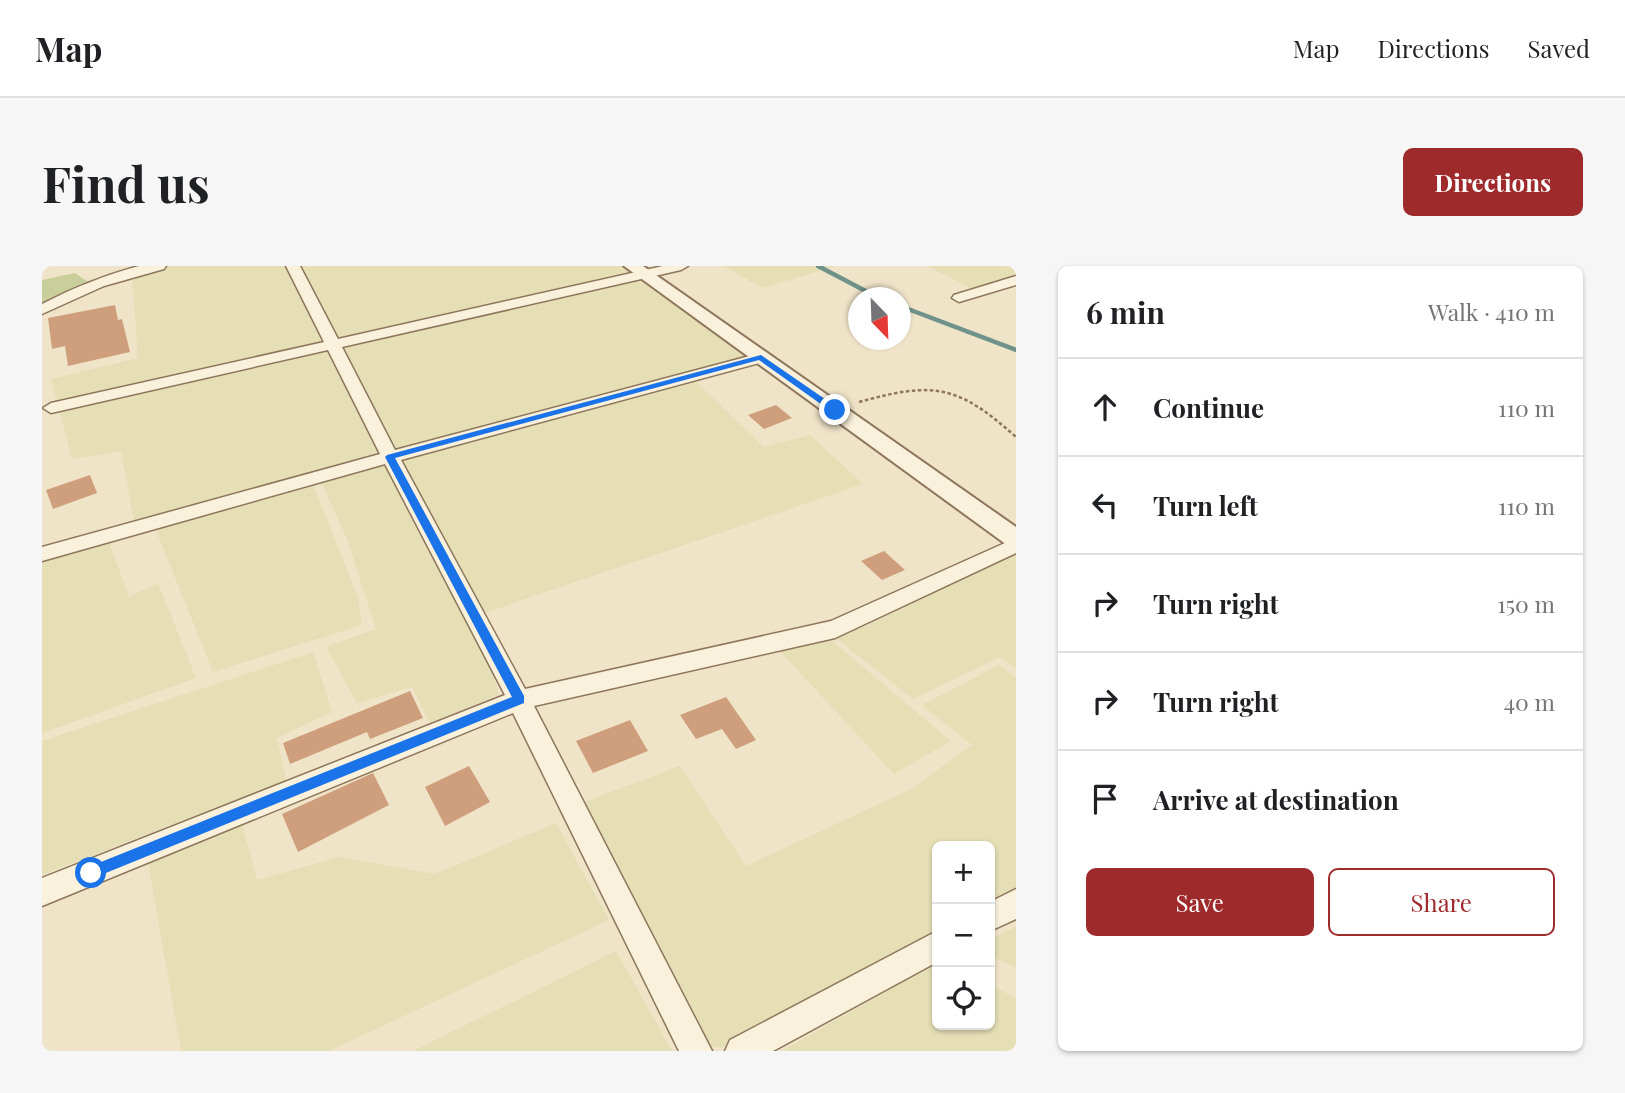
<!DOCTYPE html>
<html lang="en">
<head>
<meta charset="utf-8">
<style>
	:root { --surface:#fff; --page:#f6f6f6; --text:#202124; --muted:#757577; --line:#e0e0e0; --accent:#9e2a2b }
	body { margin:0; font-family:"Playfair Display",serif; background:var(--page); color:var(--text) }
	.controls { position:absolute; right:21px; bottom:21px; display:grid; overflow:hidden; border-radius:10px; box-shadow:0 2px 5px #0004 }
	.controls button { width:63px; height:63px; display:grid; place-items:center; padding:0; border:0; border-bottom:2px solid var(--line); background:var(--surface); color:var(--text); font:35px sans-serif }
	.compass { position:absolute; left:806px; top:21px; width:63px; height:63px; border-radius:50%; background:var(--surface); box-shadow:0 2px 5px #0004; rotate:157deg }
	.stop { position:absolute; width:21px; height:21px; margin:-16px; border:5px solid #1a73e8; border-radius:50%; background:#fff }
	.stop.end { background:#1a73e8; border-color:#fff; box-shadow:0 2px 7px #0008 }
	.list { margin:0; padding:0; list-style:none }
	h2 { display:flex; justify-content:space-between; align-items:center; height:91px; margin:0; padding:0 28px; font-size:30px }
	h2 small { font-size:23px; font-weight:400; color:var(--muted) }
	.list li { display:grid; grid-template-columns:46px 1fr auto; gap:21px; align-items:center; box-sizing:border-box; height:98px; padding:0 28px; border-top:2px solid var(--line) }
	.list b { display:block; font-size:26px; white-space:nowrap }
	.list em { font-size:23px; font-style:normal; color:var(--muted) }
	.actions { display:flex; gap:14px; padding:21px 28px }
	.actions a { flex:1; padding:16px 0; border:2px solid var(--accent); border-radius:10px; text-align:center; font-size:24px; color:var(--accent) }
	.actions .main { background:var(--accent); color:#fff }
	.icon { flex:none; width:38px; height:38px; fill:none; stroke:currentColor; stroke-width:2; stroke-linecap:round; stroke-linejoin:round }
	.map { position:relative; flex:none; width:974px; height:785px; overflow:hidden; border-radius:10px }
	header { display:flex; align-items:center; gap:42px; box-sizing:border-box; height:98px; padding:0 35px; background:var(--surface); border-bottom:2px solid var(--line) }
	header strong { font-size:33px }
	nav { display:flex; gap:38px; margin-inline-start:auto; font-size:24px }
	.intro { display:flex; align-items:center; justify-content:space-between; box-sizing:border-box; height:168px; padding:0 42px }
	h1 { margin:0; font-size:49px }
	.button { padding:18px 32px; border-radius:10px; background:var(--accent); color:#fff; font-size:24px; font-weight:700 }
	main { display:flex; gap:42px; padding:0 42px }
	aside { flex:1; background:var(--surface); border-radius:10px; box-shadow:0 2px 5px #0004 }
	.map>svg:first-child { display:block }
	.farmland { fill:#e6deb5 }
	.green { fill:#c9cf9b }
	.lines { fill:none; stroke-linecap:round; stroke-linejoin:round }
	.stream { stroke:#6f938a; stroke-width:4.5 }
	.building { fill:#cf9f7d }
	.minor-casing { stroke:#8d765c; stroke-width:3 }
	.tertiary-casing { stroke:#8d765c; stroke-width:4 }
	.path { stroke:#8d765c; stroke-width:2.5; stroke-dasharray:3.5 2.5; stroke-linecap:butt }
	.minor { fill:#faf1dc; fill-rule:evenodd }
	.tertiary { fill:#faf1dc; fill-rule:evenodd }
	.route { fill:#1a73e8 }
</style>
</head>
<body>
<header>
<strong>Map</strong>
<nav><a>Map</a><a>Directions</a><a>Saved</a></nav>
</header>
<div class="intro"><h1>Find us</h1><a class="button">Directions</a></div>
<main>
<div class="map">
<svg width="974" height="785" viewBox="0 0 974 785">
	<rect width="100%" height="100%" fill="#f0e4c8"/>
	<!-- farmland -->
	<g class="farmland">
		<path d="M 126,0 L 593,0 L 719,92 L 649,111 L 722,181 L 768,169 L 821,218 L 434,350 L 457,429 L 388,457 L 370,421 L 315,437 L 284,381 L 334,363 L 305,273 L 280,218 L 272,220 L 316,332 L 320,359 L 171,406 L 113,262 L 67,276 L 87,331 L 116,317 L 154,412 L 0,467 L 0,288 L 93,260 L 79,185 L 30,193 L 9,113 L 96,92 L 90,6 Z"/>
		<path d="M 682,0 L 794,0 L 720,22 Z"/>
		<path d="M 885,0 L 974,0 L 974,13 L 936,26 Z"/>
		<path d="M 974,287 L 974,402 L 958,391 L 871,433 L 790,369 L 824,360 Z"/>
		<path d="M 784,370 L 909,475 L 852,508 L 736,383 Z"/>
		<path d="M 271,386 L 290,446 L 235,472 L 244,514 L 0,609 L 0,475 Z"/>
		<path d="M 957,399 L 974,412 L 974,626 L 948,640 L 948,580 L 895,580 L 895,668 L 679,782 L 660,779 L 537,538 L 638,500 L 704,600 L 869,523 L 930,479 L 880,439 Z"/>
		<path d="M 198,551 L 215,614 L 297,591 L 393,608 L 514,557 L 567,654 L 287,785 L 139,785 L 105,591 Z"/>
		<path d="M 974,660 L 974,702 L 948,689 L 948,674 Z"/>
		<path d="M 574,685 L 630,785 L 371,785 Z"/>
		<path d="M 895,696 L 895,759 L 948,759 L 948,719 L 974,732 L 974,785 L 740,785 Z"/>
	</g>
	<!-- green -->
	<path class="green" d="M 33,7 L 52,20 L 0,44 L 0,14 Z"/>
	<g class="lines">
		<!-- stream -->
		<g class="stream">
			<path d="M 776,0 L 837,32"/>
			<path d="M 858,40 L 974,84"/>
		</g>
	</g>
	<!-- building -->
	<g class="building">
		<path d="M 73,39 L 76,54 L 80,53 L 88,86 L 26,100 L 23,80 L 10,83 L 6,52 Z"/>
		<path d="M 734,139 L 750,152 L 722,163 L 706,149 Z"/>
		<path d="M 48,209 L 55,227 L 11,243 L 4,224 Z"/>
		<path d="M 842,285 L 863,304 L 840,314 L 819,295 Z"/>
		<path d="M 368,425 L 381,452 L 328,473 L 325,466 L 248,498 L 241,477 Z"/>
		<path d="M 684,431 L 714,474 L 694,483 L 680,463 L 654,473 L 638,449 Z"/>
		<path d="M 588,454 L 606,485 L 551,507 L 534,475 Z"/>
		<path d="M 427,500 L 448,536 L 403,560 L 383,521 Z"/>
		<path d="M 331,507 L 347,539 L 256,586 L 240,548 Z"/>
	</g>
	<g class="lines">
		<defs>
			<g id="minor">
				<path d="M 97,0 L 124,0 L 122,3 L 62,20 L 0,48 L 0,38 C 31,22 63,9 97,0 Z"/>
				<path d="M 244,0 L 258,0 L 296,73 L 621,0 L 646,0 L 639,4 L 300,81 L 353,184 L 719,87 L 727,92 L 725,95 L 359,194 L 483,423 L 789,355 L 974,272 L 974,287 L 793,372 L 492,440 L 670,785 L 637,785 L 471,447 L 0,640 L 0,612 L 463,429 L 343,198 L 0,295 L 0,281 L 338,188 L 286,84 L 9,147 L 1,142 L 9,137 L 282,76 Z"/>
				<path d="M 974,10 L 974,19 L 917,36 L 910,32 L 912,29 Z"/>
				<path d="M 974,623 L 974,653 L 948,665 L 948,636 Z"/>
				<path d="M 895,665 L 895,696 L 731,785 L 683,785 L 688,774 Z"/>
			</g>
			<path id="tertiary" d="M 582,0 L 601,0 L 974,261 L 974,282 L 965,279 Z"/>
		</defs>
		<!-- minor casing -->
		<use href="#minor" class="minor-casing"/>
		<!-- tertiary casing -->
		<use href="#tertiary" class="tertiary-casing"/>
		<!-- path -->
		<path class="path" d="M 817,136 C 892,115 916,119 974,171"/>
		<!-- minor -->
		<use href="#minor" class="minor"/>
		<!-- tertiary -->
		<use href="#tertiary" class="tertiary"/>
	</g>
	<!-- route -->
	<path class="route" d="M 719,89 L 796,142 L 796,146 L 790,146 L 717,94 L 353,192 L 482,430 L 482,437 L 49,613 L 44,611 L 44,602 L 470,431 L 343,191 L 345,189 Z"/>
</svg>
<div class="controls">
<button>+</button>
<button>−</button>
<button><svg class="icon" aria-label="locate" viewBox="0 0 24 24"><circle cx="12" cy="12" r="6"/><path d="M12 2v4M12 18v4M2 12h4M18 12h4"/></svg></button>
</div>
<svg class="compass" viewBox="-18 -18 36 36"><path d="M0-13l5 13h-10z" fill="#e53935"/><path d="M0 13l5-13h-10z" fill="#757577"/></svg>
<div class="stop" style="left:49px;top:607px"></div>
<div class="stop end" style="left:793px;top:144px"></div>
</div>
<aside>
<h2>6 min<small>Walk · 410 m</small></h2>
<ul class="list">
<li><svg class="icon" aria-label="ahead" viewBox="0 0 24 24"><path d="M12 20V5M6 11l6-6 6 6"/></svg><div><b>Continue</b></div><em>110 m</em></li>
<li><svg class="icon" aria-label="left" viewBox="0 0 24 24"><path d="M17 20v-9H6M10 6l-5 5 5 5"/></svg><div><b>Turn left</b></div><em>110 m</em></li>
<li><svg class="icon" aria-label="right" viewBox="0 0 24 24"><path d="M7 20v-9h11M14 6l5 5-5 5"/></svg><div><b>Turn right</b></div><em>150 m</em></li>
<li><svg class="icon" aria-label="right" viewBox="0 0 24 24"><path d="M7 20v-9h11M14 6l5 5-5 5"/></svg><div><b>Turn right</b></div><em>40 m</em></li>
<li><svg class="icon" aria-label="arrive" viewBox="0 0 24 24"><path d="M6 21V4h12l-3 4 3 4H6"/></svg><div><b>Arrive at destination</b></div></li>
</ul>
<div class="actions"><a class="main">Save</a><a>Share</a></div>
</aside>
</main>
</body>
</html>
